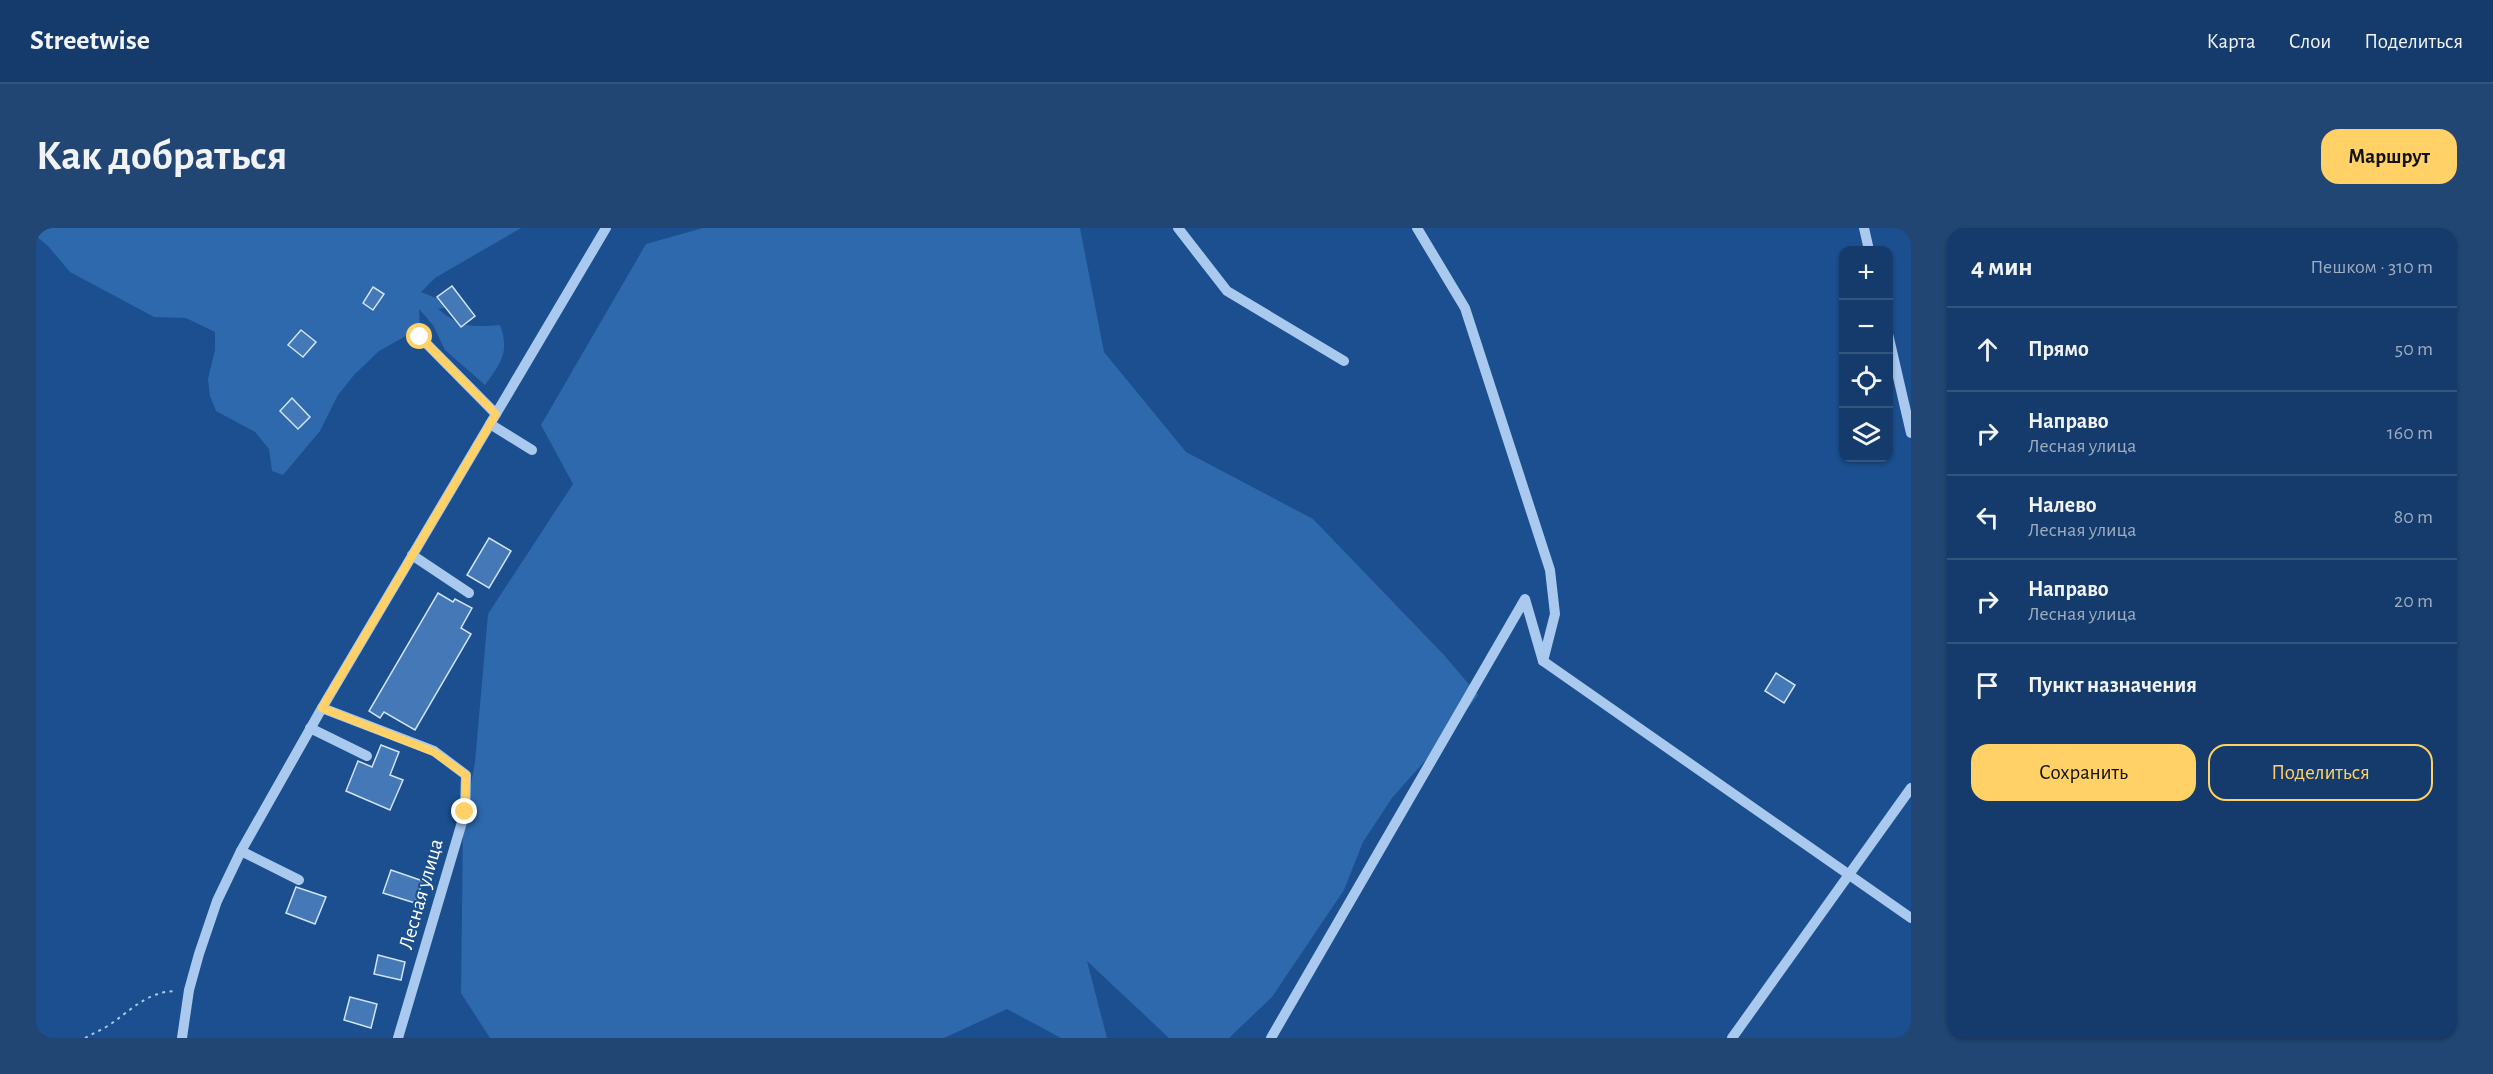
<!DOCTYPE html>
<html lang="ru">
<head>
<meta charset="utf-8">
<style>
	:root { --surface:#143b6b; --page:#214673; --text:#f1f3f6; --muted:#9dadc1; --line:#33557e; --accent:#ffd166 }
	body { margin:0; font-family:"Alegreya Sans",sans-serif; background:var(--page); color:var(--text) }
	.controls { position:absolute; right:18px; top:18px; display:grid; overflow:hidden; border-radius:12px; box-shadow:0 2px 4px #0004 }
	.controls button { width:54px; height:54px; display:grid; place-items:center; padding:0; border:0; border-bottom:2px solid var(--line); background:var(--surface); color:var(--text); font:30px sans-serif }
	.stop { position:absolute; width:18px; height:18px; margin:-14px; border:4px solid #ffd166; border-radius:50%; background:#fff }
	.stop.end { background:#ffd166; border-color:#fff; box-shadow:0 2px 6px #0008 }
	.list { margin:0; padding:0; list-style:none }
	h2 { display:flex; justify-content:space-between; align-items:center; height:78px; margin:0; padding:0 24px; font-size:26px }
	h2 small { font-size:20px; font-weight:400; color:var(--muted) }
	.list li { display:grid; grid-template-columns:39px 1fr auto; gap:18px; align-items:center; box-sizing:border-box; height:84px; padding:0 24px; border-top:2px solid var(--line) }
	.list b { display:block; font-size:22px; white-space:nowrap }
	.list p { margin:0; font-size:20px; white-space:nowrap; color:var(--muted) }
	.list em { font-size:20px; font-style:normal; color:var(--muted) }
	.actions { display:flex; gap:12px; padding:18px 24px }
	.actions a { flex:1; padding:14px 0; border:2px solid var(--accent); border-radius:18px; text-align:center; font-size:21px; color:var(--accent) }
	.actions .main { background:var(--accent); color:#111 }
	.icon { flex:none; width:33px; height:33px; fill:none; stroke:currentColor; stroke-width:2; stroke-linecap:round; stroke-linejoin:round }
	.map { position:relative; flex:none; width:1875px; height:810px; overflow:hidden; border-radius:18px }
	header { display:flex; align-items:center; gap:36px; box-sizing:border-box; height:84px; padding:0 30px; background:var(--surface); border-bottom:2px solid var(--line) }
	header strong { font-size:28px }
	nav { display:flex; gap:33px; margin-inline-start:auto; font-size:21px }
	.intro { display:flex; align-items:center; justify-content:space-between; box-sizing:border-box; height:144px; padding:0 36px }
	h1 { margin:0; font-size:42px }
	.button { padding:15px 27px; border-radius:18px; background:var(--accent); color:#111; font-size:21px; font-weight:700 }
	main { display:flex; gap:36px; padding:0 36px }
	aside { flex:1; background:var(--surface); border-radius:18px; box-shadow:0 2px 4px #0004 }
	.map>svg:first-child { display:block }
	.green { fill:#2e69ad }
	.building { fill:#4478b7; stroke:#cfe3fa; stroke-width:1.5 }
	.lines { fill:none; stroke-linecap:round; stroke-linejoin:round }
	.path { stroke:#a9c9ee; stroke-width:2; stroke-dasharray:3 4.5; stroke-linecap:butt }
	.minor { stroke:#a9c9ee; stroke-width:10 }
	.route { stroke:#ffd166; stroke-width:8 }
	.labels { text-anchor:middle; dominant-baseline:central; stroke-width:4.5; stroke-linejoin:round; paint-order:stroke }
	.street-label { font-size:21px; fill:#fff; stroke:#1b4f8f }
</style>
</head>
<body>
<header>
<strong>Streetwise</strong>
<nav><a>Карта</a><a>Слои</a><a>Поделиться</a></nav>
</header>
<div class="intro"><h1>Как добраться</h1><a class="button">Маршрут</a></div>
<main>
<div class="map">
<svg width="1875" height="810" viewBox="0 0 1875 810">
	<rect width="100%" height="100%" fill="#1b4f8f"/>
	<!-- green -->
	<g class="green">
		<path d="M 0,0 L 485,0 L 399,50 L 385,64 L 420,78 L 402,81 C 425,100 436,99 464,97 C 474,124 465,135 449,157 L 409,122 L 397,97 L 383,81 L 384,100 L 343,123 L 318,147 L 302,167 L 284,203 L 247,247 L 236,243 L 233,221 L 219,204 L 180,183 L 174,168 L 172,151 L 179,122 L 179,104 L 150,90 L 118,89 L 34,44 L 12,18 L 0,8 Z"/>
		<path d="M 667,0 L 1044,0 L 1068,124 L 1150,224 L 1277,291 L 1408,427 L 1442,467 L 1411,508 L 1356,570 L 1327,614 L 1308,662 L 1236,769 L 1193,810 L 1133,810 L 1051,733 L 1071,810 L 1025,810 L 971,781 L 908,810 L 454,810 L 425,765 L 427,600 L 439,534 L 452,386 L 537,256 L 505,197 L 610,16 Z"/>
	</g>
	<!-- building -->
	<g class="building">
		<path d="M 416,58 L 439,88 L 425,99 L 401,69 Z"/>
		<path d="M 337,59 L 348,66 L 337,82 L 327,75 Z"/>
		<path d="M 265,102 L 280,114 L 267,129 L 252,117 Z"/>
		<path d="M 256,170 L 274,189 L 262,201 L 244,183 Z"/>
		<path d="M 453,310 L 475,323 L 453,360 L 431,347 Z"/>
		<path d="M 402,365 L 417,374 L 419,371 L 436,380 L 425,400 L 435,406 L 379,502 L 348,484 L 344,490 L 333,483 Z"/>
		<path d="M 1740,445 L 1759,457 L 1748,475 L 1729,463 Z"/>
		<path d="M 345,517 L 363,524 L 354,547 L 367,552 L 354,582 L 310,563 L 322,533 L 336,539 Z"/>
		<path d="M 355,642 L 387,653 L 379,675 L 347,665 Z"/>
		<path d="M 260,659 L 290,669 L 279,696 L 250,685 Z"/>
		<path d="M 342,727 L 369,734 L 365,752 L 338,746 Z"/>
		<path d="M 314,769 L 341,776 L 335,800 L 308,792 Z"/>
	</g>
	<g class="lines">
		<!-- path -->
		<path class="path" d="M 49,810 C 56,806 63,803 70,799 C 94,784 110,763 141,763"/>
		<!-- minor -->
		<g class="minor">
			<path d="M 1142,0 L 1191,63 L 1308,133"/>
			<path d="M 1381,0 L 1429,80 L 1514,342 L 1519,386 L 1507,433"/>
			<path d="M 1828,0 L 1833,22"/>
			<path d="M 1852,106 L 1875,205"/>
			<path d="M 384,109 L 460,186"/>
			<path d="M 454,196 L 496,222"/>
			<path d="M 376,327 L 433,365"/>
			<path d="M 286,480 L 398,523 L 430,547 L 429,584 L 362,810"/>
			<path d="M 274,500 L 331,528"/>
			<path d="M 205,623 L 263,652"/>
			<path d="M 146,810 L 153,762 L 163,726 L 181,673 L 205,623 L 286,480 L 570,0"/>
			<path d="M 1235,810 L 1489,371 L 1507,433 L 1875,690"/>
			<path d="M 1696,810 L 1875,560"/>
		</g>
	</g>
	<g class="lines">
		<!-- route -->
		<path class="route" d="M 384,109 L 460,186 L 286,480 L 398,524 L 430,547 L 429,584"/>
	</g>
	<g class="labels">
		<!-- street labels -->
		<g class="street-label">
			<text transform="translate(385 666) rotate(-74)">Лесная улица</text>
		</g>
	</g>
</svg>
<div class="controls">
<button>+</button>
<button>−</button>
<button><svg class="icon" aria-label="locate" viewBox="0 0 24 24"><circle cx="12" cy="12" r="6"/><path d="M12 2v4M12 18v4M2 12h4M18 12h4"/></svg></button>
<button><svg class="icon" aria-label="layers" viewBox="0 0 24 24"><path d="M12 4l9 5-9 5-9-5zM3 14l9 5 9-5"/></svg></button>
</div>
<div class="stop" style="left:384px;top:109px"></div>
<div class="stop end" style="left:429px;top:584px"></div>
</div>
<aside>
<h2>4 мин<small>Пешком · 310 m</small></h2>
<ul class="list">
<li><svg class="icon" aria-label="ahead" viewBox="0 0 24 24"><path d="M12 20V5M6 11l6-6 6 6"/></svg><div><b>Прямо</b></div><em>50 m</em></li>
<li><svg class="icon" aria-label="right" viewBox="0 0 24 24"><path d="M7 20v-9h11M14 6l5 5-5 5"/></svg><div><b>Направо</b><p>Лесная улица</p></div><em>160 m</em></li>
<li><svg class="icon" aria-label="left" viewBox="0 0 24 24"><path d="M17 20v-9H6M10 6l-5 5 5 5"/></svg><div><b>Налево</b><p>Лесная улица</p></div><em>80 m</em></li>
<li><svg class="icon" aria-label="right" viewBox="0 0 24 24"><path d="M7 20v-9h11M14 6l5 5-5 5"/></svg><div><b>Направо</b><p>Лесная улица</p></div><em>20 m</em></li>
<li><svg class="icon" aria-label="arrive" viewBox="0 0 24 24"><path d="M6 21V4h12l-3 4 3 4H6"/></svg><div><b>Пункт назначения</b></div></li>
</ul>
<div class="actions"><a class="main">Сохранить</a><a>Поделиться</a></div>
</aside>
</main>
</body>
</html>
